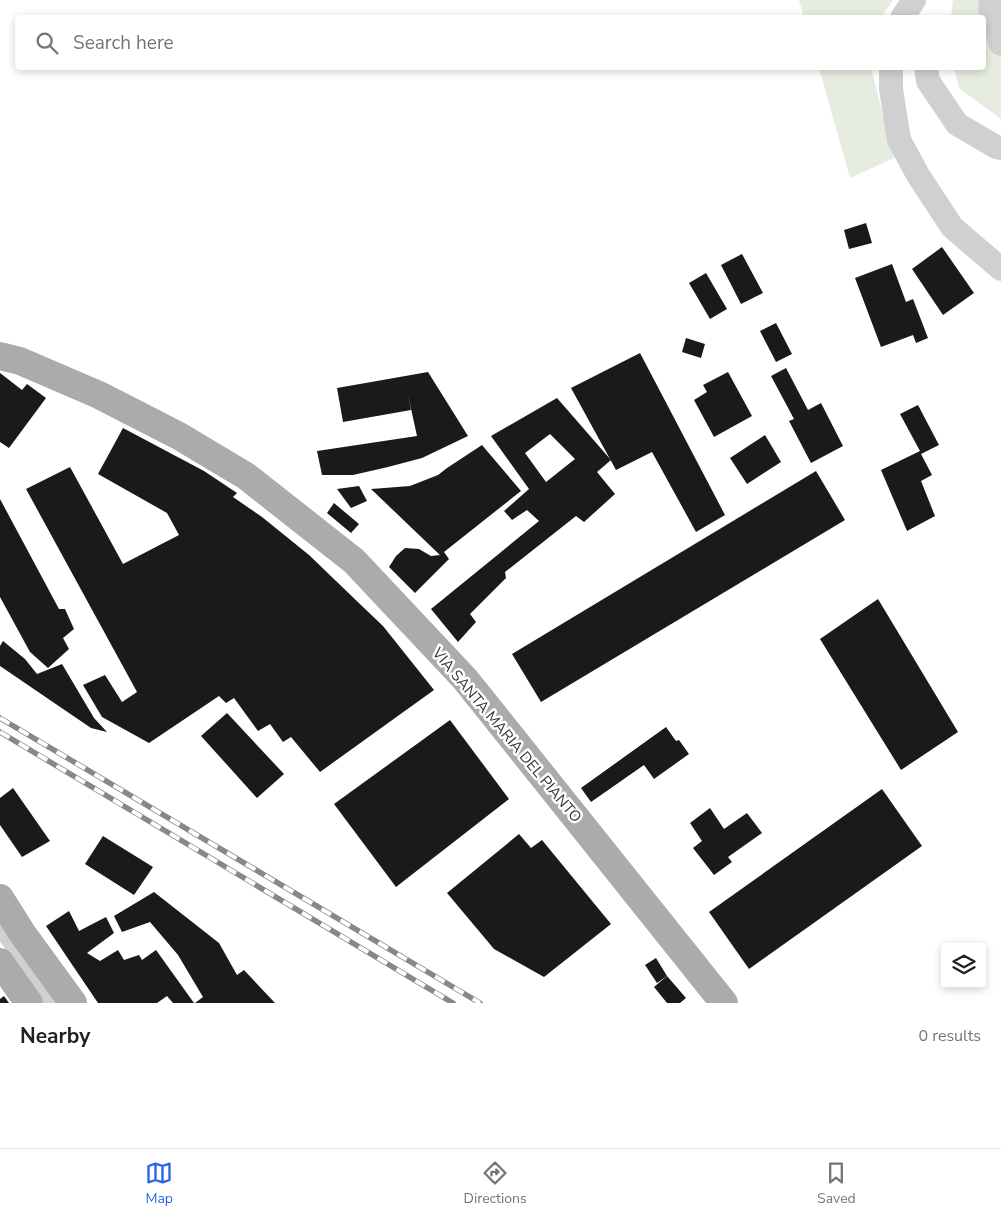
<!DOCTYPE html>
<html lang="en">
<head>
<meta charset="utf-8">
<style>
	:root { --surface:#fff; --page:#f2f2f2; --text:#202124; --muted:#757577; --line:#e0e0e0; --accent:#2563eb }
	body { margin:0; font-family:"Nunito Sans",sans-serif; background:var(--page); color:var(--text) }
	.controls { position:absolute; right:15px; bottom:15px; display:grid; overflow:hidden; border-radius:5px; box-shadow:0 2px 8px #0003 }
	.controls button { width:45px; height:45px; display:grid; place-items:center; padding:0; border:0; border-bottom:1px solid var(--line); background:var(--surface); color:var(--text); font:25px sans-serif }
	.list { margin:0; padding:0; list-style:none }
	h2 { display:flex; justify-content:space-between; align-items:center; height:65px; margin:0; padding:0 20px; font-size:21px }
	h2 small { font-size:16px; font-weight:400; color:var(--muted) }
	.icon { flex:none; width:28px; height:28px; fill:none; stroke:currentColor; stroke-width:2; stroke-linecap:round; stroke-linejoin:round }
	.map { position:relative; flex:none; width:1001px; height:1003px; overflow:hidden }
	.search { position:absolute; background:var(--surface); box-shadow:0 2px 8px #0003; left:15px; right:15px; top:15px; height:55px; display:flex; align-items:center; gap:12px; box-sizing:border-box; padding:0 18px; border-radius:5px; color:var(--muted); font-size:19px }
	.sheet { height:145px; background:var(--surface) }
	nav { display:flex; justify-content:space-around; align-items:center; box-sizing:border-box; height:70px; border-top:1px solid var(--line); background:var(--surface); font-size:14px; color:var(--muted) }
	nav a { display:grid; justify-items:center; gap:2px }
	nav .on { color:var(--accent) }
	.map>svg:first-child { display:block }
	.green { fill:#e6ecdf }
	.building { fill:#1a1a1a; fill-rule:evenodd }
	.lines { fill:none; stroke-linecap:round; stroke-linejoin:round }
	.lane { stroke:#d0d0d0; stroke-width:12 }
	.street { stroke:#d0d0d0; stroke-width:24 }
	.primary { stroke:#ababab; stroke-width:28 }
	.rail-casing { stroke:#888; stroke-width:5.5 }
	.rail { stroke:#fff; stroke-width:4; stroke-dasharray:11; stroke-linecap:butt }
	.labels { text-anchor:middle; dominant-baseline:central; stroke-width:5; stroke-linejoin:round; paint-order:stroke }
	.street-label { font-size:15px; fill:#333; stroke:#fff }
</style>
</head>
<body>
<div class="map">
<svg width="1001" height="1003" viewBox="0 0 1001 1003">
	<rect width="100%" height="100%" fill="#fff"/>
	<!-- green -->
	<g class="green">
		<path d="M 799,0 L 893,0 L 881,17 L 804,18 Z"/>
		<path d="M 953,0 L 1001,0 L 1001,119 L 959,88 L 954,68 L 984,68 L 984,18 L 951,18 Z"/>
		<path d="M 819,68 L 871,68 L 894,158 L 850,178 Z"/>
	</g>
	<!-- building -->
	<g class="building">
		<path d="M 866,223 L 872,243 L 849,249 L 844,230 Z"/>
		<path d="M 942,247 L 974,293 L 943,315 L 912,269 Z"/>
		<path d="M 742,254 L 763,293 L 741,304 L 721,265 Z"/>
		<path d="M 892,264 L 906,302 L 913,299 L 928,338 L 916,343 L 913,335 L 881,347 L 855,278 Z"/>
		<path d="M 706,273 L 727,309 L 710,319 L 689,283 Z"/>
		<path d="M 776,323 L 792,354 L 776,362 L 760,331 Z"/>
		<path d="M 686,338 L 705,344 L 701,358 L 682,352 Z"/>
		<path d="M 640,353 L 725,515 L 696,532 L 652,452 L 616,470 L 571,388 Z"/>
		<path d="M 786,368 L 808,410 L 821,403 L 843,446 L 811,463 L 789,421 L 794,419 L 771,376 Z"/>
		<path d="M 428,372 L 468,436 L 422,458 L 388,467 L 353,475 L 322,475 L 317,451 L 417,436 L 408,395 L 411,410 L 343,422 L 337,388 Z"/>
		<path d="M 728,372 L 752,416 L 714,437 L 694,400 L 707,392 L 703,385 Z"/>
		<path d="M 0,373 L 22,390 L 27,384 L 46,398 L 9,448 L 0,442 Z"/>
		<path d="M 557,398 L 611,460 L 597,472 L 615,494 L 584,522 L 576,516 L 505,572 L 506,578 L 470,614 L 476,622 L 458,642 L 431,609 L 539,521 L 527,510 L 512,520 L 504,511 L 529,489 L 491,436 ZM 550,434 L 575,459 L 546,482 L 525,453 Z"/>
		<path d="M 918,405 L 939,445 L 921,454 L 932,475 L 921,481 L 935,516 L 907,531 L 881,470 L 920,451 L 900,414 Z"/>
		<path d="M 123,428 L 204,471 L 237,493 L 233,497 L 262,517 L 309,555 L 362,606 L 383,626 L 434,690 L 320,772 L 291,737 L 283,742 L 270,724 L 258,731 L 234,698 L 226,703 L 219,696 L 149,743 L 102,717 L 83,685 L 105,675 L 122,702 L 137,692 L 26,489 L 70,467 L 123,564 L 179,535 L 167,513 L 98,474 Z"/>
		<path d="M 765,435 L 781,462 L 747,484 L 730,458 Z"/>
		<path d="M 482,445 L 521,491 L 444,552 L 449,559 L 415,593 L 389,567 L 396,556 L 405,548 L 419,549 L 431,556 L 440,555 L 371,489 L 410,486 L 438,475 L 447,468 Z"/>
		<path d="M 816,471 L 845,520 L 541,702 L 512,654 Z"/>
		<path d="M 359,486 L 367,501 L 351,508 L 337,489 Z"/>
		<path d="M 0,499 L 59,609 L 65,609 L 74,629 L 63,638 L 69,649 L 48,668 L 30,652 L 0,597 Z"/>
		<path d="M 334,503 L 359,524 L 351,533 L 327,513 Z"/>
		<path d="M 878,599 L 958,732 L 901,770 L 820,639 Z"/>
		<path d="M 3,641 L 25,659 L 37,674 L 62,664 L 94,718 L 107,732 L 91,728 L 0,666 L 0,646 Z"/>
		<path d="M 227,713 L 284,774 L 257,798 L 201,736 Z"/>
		<path d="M 450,720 L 509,799 L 396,887 L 334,804 Z"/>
		<path d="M 666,727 L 676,741 L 679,740 L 689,754 L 654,779 L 644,765 L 591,802 L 581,788 Z"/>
		<path d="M 13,788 L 50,841 L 22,857 L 0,825 L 0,798 Z"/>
		<path d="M 882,789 L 922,846 L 749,969 L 709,912 Z"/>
		<path d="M 710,808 L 724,829 L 747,813 L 762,833 L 728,857 L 732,862 L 714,875 L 693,848 L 702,841 L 690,823 Z"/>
		<path d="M 519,834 L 531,848 L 542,840 L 611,924 L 544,977 L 494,949 L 447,893 Z"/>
		<path d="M 103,836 L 153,867 L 134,895 L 85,864 Z"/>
		<path d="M 154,892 L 219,943 L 237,975 L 244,970 L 275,1003 L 195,1003 L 203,997 L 178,955 L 150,922 L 122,932 L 114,916 Z"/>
		<path d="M 69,911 L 79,931 L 106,917 L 114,933 L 87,953 L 100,961 L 118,950 L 124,960 L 139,955 L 142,960 L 156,950 L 194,1003 L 173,1003 L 167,996 L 157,1003 L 98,1003 L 46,926 Z"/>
		<path d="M 656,958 L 667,976 L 657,983 L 645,965 Z"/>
		<path d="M 667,976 L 686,998 L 680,1003 L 667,1003 L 654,987 Z"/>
		<path d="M 4,996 L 9,1003 L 0,1003 L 0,999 Z"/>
	</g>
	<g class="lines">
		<!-- lane -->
		<path class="lane" d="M 0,931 L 50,1003"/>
		<!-- street -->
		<g class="street">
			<path d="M 991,0 L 990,8 L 1001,44"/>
			<path d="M 902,18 L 914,0"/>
			<path d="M 891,68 L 891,89 L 899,140 L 918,175 L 952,227 L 1001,269"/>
			<path d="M 926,68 L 928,81 L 957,124 L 996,147 L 1001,148"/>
		</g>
		<!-- primary -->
		<g class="primary">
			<path d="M 0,356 L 20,361 L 99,395 L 179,436 L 246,476 L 354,561 L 465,679 L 724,1003"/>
			<path d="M 0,898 L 22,933 L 73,1003"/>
			<path d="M 0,962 L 29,1003"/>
		</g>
		<defs>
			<g id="rail">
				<path d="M 0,718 L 480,1003"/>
				<path d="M 0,732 L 453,1003"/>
			</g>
		</defs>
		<!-- rail casing -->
		<use href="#rail" class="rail-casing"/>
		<!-- rail -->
		<use href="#rail" class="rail"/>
	</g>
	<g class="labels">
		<!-- street labels -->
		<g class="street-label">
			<text transform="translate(507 735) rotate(50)">VIA SANTA MARIA DEL PIANTO</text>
		</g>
	</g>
</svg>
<div class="controls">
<button><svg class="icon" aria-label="layers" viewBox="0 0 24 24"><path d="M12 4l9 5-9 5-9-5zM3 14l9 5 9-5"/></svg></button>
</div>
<div class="search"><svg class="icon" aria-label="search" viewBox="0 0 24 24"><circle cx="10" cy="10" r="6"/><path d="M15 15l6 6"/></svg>Search here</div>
</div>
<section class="sheet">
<h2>Nearby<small>0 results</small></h2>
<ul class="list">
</ul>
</section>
<nav>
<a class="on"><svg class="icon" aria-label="map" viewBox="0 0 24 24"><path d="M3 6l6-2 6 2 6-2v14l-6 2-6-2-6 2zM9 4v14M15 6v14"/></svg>Map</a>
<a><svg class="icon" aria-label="directions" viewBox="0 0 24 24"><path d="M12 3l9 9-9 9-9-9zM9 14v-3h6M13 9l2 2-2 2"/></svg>Directions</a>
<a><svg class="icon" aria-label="saved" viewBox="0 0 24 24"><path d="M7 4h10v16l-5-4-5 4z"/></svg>Saved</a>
</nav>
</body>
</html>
